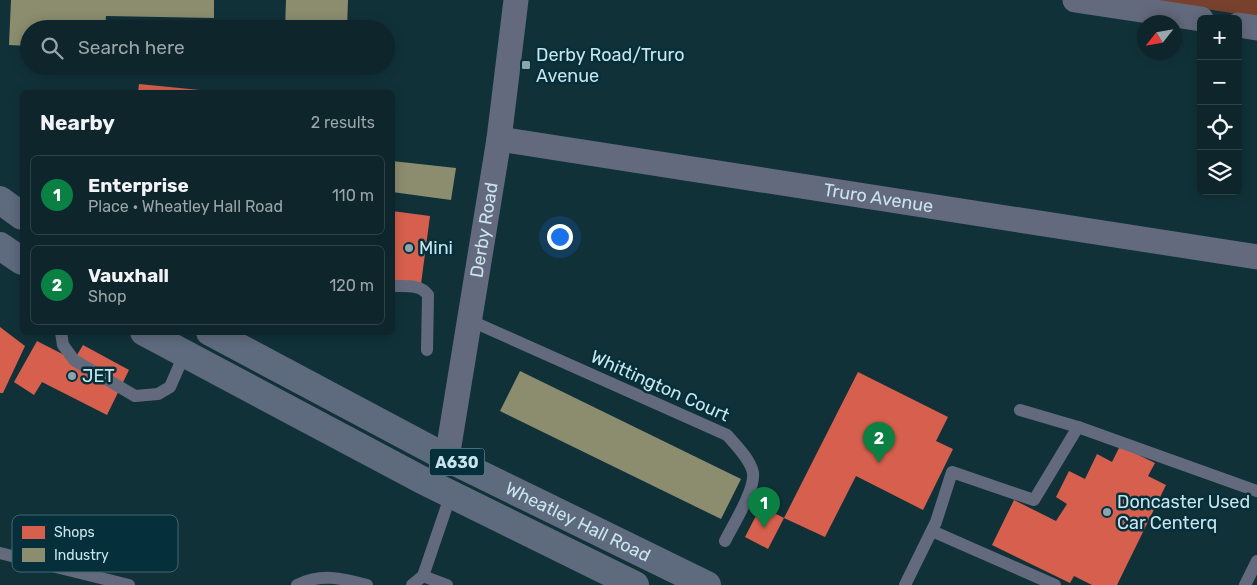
<!DOCTYPE html>
<html lang="en">
<head>
<meta charset="utf-8">
<style>
	:root { --surface:#0d252b; --page:#162d33; --text:#f1f3f6; --muted:#9aa5a9; --line:#2d4247; --accent:#0b8043 }
	body { margin:0; font-family:Rubik,sans-serif; background:var(--page); color:var(--text) }
	.controls { position:absolute; right:15px; top:15px; display:grid; overflow:hidden; border-radius:8px; box-shadow:0 2px 12px #0003 }
	.controls button { width:45px; height:45px; display:grid; place-items:center; padding:0; border:0; border-bottom:1px solid var(--line); background:var(--surface); color:var(--text); font:25px sans-serif }
	.compass { position:absolute; left:1137px; top:15px; width:45px; height:45px; border-radius:50%; background:var(--surface); box-shadow:0 2px 12px #0003; rotate:239deg }
	.you { position:absolute; left:559px; top:236px; width:18px; height:18px; margin:-12px; border:4px solid #fff; border-radius:50%; background:#1a73e8; box-shadow:0 0 0 8px #1a73e833 }
	.badge { display:grid; place-items:center; width:32px; height:32px; border-radius:50%; background:var(--accent); color:#fff; font-size:16px; font-weight:700 }
	.pin { position:absolute; translate:-50% -41px; filter:drop-shadow(0 1px 2px #0008) }
	.pin::after { content:''; position:absolute; top:26px; width:18px; height:15px; background:inherit; clip-path:polygon(0 0,100% 0,50% 100%) }
	.list { margin:0; padding:0; list-style:none }
	h2 { display:flex; justify-content:space-between; align-items:center; height:65px; margin:0; padding:0 20px; font-size:21px }
	h2 small { font-size:16px; font-weight:400; color:var(--muted) }
	.list li { display:grid; grid-template-columns:32px 1fr auto; gap:15px; align-items:center; box-sizing:border-box; height:80px; margin:0 10px 10px; padding:0 10px; border:1px solid var(--line); border-radius:8px }
	.list b { display:block; font-size:19px; white-space:nowrap }
	.list p { margin:0; font-size:16px; white-space:nowrap; color:var(--muted) }
	.list em { font-size:16px; font-style:normal; color:var(--muted) }
	.icon { flex:none; width:28px; height:28px; fill:none; stroke:currentColor; stroke-width:2; stroke-linecap:round; stroke-linejoin:round }
	.map { position:relative; flex:none; width:1257px; height:585px; overflow:hidden }
	.search { position:absolute; background:var(--surface); box-shadow:0 2px 12px #0003; left:20px; top:20px; width:375px; height:55px; display:flex; align-items:center; gap:12px; box-sizing:border-box; padding:0 18px; border-radius:28px; color:var(--muted); font-size:19px }
	.panel { position:absolute; background:var(--surface); box-shadow:0 2px 12px #0003; left:20px; top:90px; width:375px; height:245px; border-radius:8px }
	.map>svg:first-child { display:block }
	.green { fill:#77412d }
	.shops { fill:#d6604d }
	.industry { fill:#8c8c6e }
	.lines { fill:none; stroke-linecap:round; stroke-linejoin:round }
	.service { stroke:#646a7d; stroke-width:12 }
	.minor { stroke:#646a7d; stroke-width:25 }
	.trunk { stroke:#5e6a7d; stroke-width:28 }
	.poi-dot { fill:#89a5ae; stroke:#05303b; stroke-width:2 }
	.labels { text-anchor:middle; dominant-baseline:central; stroke-width:5; stroke-linejoin:round; paint-order:stroke }
	.shield { fill:#05303b; stroke:#8faeb8; stroke-width:1 }
	.shield-label { font-size:16px; font-weight:bold; fill:#cae4ed }
	.poi-label { font-size:18px; fill:#cae4ed; stroke:#05303b; text-anchor:start }
	.street-label { font-size:18px; fill:#cae4ed; stroke:#05303b }
	.key { fill:#05303b; stroke:#406670; stroke-width:1 }
	.key-label { font-size:14px; fill:#cae4ed }
</style>
</head>
<body>
<div class="map">
<svg width="1257" height="585" viewBox="0 0 1257 585">
	<rect width="100%" height="100%" fill="#113139"/>
	<!-- green -->
	<path class="green" d="M 1149,0 L 1257,0 L 1257,17 Z"/>
	<!-- shops -->
	<g class="shops">
		<path d="M 139,84 L 210,91 L 210,92 L 138,92 Z"/>
		<path d="M 392,211 L 430,216 L 421,284 L 392,280 Z"/>
		<path d="M 0,327 L 25,346 L 3,393 L 0,393 Z"/>
		<path d="M 37,341 L 74,360 L 83,345 L 129,370 L 107,415 L 42,382 L 34,395 L 14,382 Z"/>
		<path d="M 858,372 L 948,417 L 936,441 L 953,449 L 923,510 L 856,476 L 825,537 L 784,518 L 768,549 L 745,537 L 761,506 L 784,518 Z"/>
		<path d="M 1120,446 L 1155,463 L 1148,476 L 1166,485 L 1117,585 L 1092,585 L 1074,576 L 1070,583 L 992,545 L 1014,500 L 1056,521 L 1067,504 L 1056,497 L 1069,471 L 1085,479 L 1097,454 L 1112,462 Z"/>
	</g>
	<!-- industry -->
	<g class="industry">
		<path d="M 11,0 L 214,0 L 214,18 L 106,16 L 105,29 L 29,29 L 29,46 L 9,45 Z"/>
		<path d="M 286,0 L 348,0 L 347,29 L 285,29 Z"/>
		<path d="M 283,66 L 346,66 L 346,75 L 283,72 Z"/>
		<path d="M 392,161 L 456,168 L 451,200 L 392,192 Z"/>
		<path d="M 520,371 L 741,479 L 721,519 L 500,411 Z"/>
	</g>
	<g class="lines">
		<!-- service -->
		<g class="service">
			<path d="M 392,286 C 404,286 421,284 428,295 L 427,350"/>
			<path d="M 469,320 L 727,435 C 735,444 751,460 753,473 C 755,490 733,525 725,541"/>
			<path d="M 61,332 L 63,345 L 74,360 L 135,396 L 158,394 L 170,387 L 184,355"/>
			<path d="M 1020,410 L 1078,427 L 1257,491"/>
			<path d="M 932,531 L 1055,585"/>
			<path d="M 0,553 L 129,585"/>
			<path d="M 423,576 L 447,585"/>
			<path d="M 297,585 C 321,573 342,578 367,585"/>
			<path d="M 412,585 L 423,576 L 451,494"/>
			<path d="M 905,585 L 936,522 L 952,472 L 1034,500 L 1078,427"/>
			<path d="M 1245,585 L 1257,561"/>
		</g>
		<!-- minor -->
		<g class="minor">
			<path d="M 1075,0 L 1201,19"/>
			<path d="M 1238,25 L 1257,28"/>
			<path id="s1" d="M 499,139 L 1257,257"/>
			<path id="s2" d="M 447,458 L 499,139 L 516,0"/>
		</g>
		<!-- trunk -->
		<g class="trunk">
			<path d="M 0,200 L 22,216"/>
			<path d="M 0,246 L 22,261"/>
			<path d="M 144,332 L 422,480 L 635,585"/>
			<path id="s3" d="M 210,332 L 447,458 L 707,585"/>
		</g>
	</g>
	<!-- markers -->
	<g class="poi-dot">
		<rect x="521" y="60" width="10" height="10" rx="2.5"/>
		<circle cx="409" cy="248" r="5"/>
		<circle cx="72" cy="376" r="5"/>
		<circle cx="1107" cy="512" r="5"/>
	</g>
	<g class="labels">
		<!-- shield labels -->
		<rect class="shield" x="429.5" y="448.5" width="55" height="27" rx="4"/>
		<g class="shield-label">
			<text x="457" y="462">A630</text>
		</g>
		<!-- poi labels -->
		<g class="poi-label">
			<text x="536" y="55">Derby Road/Truro<tspan x="536" dy="21">Avenue</tspan></text>
			<text x="419" y="248">Mini</text>
			<text x="82" y="376">JET</text>
			<text x="1117" y="502">Doncaster Used<tspan x="1117" dy="21">Car Centerq</tspan></text>
		</g>
		<!-- street labels -->
		<g class="street-label">
			<text stroke="none"><textPath href="#s1" startOffset="384">Truro Avenue</textPath></text>
			<text stroke="none"><textPath href="#s2" startOffset="231">Derby Road</textPath></text>
			<text transform="translate(660 386) rotate(24)">Whittington Court</text>
			<text stroke="none"><textPath href="#s3" startOffset="414">Wheatley Hall Road</textPath></text>
		</g>
	</g>
	<!-- legend -->
	<rect x="12" y="515" width="166" height="57" rx="8" class="key"/>
	<rect x="22" y="526" width="23" height="13" fill="#d6604d"/>
	<rect x="22" y="548" width="23" height="14" fill="#8c8c6e"/>
	<g class="key-label">
		<text x="54" y="537">Shops</text>
		<text x="54" y="560">Industry</text>
	</g>
</svg>
<div class="controls">
<button>+</button>
<button>−</button>
<button><svg class="icon" aria-label="locate" viewBox="0 0 24 24"><circle cx="12" cy="12" r="6"/><path d="M12 2v4M12 18v4M2 12h4M18 12h4"/></svg></button>
<button><svg class="icon" aria-label="layers" viewBox="0 0 24 24"><path d="M12 4l9 5-9 5-9-5zM3 14l9 5 9-5"/></svg></button>
</div>
<svg class="compass" viewBox="-18 -18 36 36"><path d="M0-13l5 13h-10z" fill="#e53935"/><path d="M0 13l5-13h-10z" fill="#9aa5a9"/></svg>
<div class="you"></div>
<div class="pin badge" style="left:764px;top:528px">1</div>
<div class="pin badge" style="left:879px;top:463px">2</div>
<div class="search"><svg class="icon" aria-label="search" viewBox="0 0 24 24"><circle cx="10" cy="10" r="6"/><path d="M15 15l6 6"/></svg>Search here</div>
<section class="panel">
<h2>Nearby<small>2 results</small></h2>
<ul class="list">
<li><span class="badge">1</span><div><b>Enterprise</b><p>Place · Wheatley Hall Road</p></div><em>110 m</em></li>
<li><span class="badge">2</span><div><b>Vauxhall</b><p>Shop</p></div><em>120 m</em></li>
</ul>
</section>
</div>
</body>
</html>
